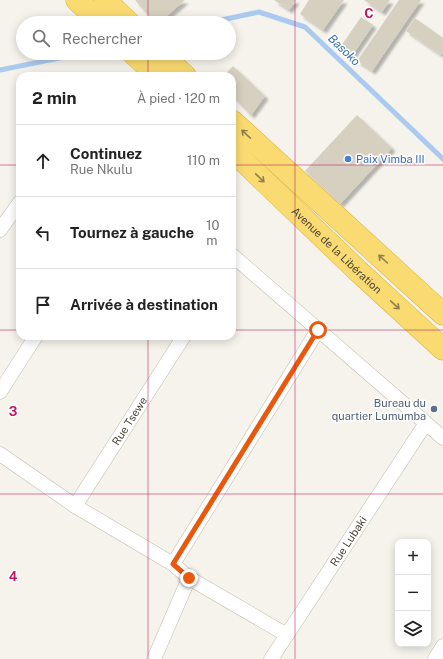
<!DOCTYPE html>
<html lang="fr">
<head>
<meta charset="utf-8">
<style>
	:root { --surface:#fff; --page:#f6f6f6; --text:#222; --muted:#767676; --line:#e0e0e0 }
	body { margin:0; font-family:"Public Sans",sans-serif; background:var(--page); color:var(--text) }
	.controls { position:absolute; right:12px; bottom:12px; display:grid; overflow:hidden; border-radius:8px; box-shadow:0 2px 10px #0003 }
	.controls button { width:36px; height:36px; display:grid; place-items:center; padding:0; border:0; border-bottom:1px solid var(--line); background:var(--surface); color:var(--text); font:20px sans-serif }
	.stop { position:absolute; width:12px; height:12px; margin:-9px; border:3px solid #ea580c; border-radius:50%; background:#fff }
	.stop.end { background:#ea580c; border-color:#fff; box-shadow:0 1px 4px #0008 }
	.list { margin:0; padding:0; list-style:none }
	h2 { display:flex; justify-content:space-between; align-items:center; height:52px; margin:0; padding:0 16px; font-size:17px }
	h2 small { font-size:13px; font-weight:400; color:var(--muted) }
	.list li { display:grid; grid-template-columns:26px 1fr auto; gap:12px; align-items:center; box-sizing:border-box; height:72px; padding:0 16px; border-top:1px solid var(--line) }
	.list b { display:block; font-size:15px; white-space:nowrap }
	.list p { margin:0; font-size:13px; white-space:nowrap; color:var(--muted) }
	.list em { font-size:13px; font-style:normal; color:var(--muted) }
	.icon { flex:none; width:22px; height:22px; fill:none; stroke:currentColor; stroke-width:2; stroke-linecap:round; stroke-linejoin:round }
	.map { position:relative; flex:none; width:443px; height:659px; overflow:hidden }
	.search { position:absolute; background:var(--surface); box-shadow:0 2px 10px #0003; left:16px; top:16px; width:220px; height:44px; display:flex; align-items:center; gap:10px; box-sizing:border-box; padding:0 14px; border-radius:22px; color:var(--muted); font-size:15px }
	.panel { position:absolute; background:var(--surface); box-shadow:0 2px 10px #0003; left:16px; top:72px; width:220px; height:268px; border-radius:12px }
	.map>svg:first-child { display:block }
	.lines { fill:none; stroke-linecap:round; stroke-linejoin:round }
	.stream { stroke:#aacbef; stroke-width:5 }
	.building { fill:#d6d0c1; filter:url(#shadow) }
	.street-casing { stroke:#c0bcad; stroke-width:15 }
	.highway-casing { stroke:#dab240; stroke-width:23 }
	.street { stroke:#fff; stroke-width:14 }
	.highway { stroke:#fadb71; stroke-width:22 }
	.oneway { stroke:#90804f }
	.route { stroke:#ea580c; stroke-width:5 }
	.grid { fill:none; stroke:#c2185b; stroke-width:1; stroke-opacity:0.55 }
	.shop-dot { fill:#3f7fe0; stroke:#fff; stroke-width:1.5 }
	.service-dot { fill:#5c6f8a; stroke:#fff; stroke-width:1.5 }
	.labels { text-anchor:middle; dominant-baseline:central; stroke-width:3; stroke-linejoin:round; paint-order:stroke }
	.shop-label { font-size:11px; fill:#366cbe; stroke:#fff; text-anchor:start }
	.street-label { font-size:11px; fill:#494439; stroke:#fff }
	.service-label { font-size:11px; fill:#4e5e75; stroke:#fff; text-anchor:end }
	.water-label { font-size:12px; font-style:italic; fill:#3470b3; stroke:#fff }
	.grid-label { font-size:13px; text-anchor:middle; font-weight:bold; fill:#c2185b; stroke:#fff; stroke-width:3; stroke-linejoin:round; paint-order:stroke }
</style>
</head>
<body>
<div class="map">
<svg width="443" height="659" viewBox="0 0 443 659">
	<defs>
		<filter id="shadow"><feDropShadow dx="3.5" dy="3.5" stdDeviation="1" flood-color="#0004"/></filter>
	</defs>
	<rect width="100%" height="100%" fill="#f5f3eb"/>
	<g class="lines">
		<!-- stream -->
		<g class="stream">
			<path d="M 207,23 L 259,12 L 305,27 L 443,159"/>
			<path d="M 0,70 L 84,53"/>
		</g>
	</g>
	<!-- building -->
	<g class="building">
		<path d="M 135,0 L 185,0 L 159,23 L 155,23 Z"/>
		<path d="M 274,0 L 296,0 L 289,10 Z"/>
		<path d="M 309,0 L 344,0 L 323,30 L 300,14 Z"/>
		<path d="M 364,0 L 390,0 L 382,12 Z"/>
		<path d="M 399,0 L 421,0 L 372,71 L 357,61 Z"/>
		<path d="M 361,17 L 373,25 L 351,57 L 339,49 Z"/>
		<path d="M 415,18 L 443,38 L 443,53 L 441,55 L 406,31 Z"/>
		<path d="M 233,66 L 265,96 L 251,115 L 232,96 L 232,76 L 223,76 Z"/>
		<path d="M 357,115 L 392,148 L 340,204 L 305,171 Z"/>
	</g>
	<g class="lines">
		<defs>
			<g id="street">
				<path d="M 0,230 L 20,202"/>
				<path d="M 232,255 L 443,438"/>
				<path d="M 0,392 L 36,336"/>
				<path d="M 0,454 L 75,506 L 173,564 L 189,578 L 287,635"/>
				<path id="s1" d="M 75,506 L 184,336"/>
				<path d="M 173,564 L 318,330"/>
				<path d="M 154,659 L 189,578"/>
				<path id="s2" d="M 271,659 L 426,423"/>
				<path d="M 435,659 L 443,646"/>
			</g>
			<g id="highway">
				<path d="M 77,0 L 101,23"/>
				<path d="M 105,0 L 129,23"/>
				<path d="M 133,53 L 157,76"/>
				<path d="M 160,53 L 185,76"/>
				<path d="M 232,121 L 443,314"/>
				<path id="s3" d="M 232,150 L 358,271 L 443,349"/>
			</g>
		</defs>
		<!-- street casing -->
		<use href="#street" class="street-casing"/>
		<!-- highway casing -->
		<use href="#highway" class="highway-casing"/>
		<!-- street -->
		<use href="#street" class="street"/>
		<!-- highway -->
		<use href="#highway" class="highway"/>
	</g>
	<!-- one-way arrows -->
	<defs><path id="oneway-shaft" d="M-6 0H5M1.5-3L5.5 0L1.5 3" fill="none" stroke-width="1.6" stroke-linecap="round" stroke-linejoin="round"/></defs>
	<g class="oneway">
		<use href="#oneway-shaft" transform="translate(246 134) rotate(-137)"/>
		<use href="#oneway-shaft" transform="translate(260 178) rotate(44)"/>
		<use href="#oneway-shaft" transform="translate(383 259) rotate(-138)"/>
		<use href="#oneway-shaft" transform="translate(395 305) rotate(43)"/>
	</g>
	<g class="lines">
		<!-- route -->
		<path class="route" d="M 189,578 L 173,564 L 318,330"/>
	</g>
	<!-- grid -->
	<path class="grid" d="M 148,0 L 148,23M 295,0 L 295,659M 148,53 L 148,76M 0,165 L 20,165M 232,165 L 443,165M 0,330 L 20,330M 232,330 L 443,330M 148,336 L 148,659M 0,494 L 443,494"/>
	<!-- markers -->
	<circle class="shop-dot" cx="348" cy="159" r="4"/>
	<circle class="service-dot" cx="434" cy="409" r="4"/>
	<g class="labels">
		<!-- shop labels -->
		<g class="shop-label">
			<text x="356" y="159">Paix Vimba III</text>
		</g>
		<!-- street labels -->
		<g class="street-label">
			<text stroke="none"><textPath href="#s3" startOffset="145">Avenue de la Libération</textPath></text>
			<text stroke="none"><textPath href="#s1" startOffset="101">Rue Tsewe</textPath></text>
			<text stroke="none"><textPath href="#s2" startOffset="141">Rue Lubaki</textPath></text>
		</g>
		<!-- service labels -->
		<g class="service-label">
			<text x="426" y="403">Bureau du<tspan x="426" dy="13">quartier Lumumba</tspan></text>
		</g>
		<!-- water labels -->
		<g class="water-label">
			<text transform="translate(344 50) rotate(44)">Basoko</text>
		</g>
	</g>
	<g class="grid-label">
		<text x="369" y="18">C</text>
		<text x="13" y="416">3</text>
		<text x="13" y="581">4</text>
	</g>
</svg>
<div class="controls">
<button>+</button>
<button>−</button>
<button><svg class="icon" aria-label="layers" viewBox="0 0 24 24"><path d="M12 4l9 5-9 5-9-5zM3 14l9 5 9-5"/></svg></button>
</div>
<div class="stop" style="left:318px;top:330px"></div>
<div class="stop end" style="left:189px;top:578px"></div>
<div class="search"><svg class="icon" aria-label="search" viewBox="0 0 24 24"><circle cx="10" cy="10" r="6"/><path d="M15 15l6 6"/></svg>Rechercher</div>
<section class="panel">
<h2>2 min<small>À pied · 120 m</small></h2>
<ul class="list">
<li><svg class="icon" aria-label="ahead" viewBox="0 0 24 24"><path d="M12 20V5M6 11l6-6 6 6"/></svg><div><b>Continuez</b><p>Rue Nkulu</p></div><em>110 m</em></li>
<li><svg class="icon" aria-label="left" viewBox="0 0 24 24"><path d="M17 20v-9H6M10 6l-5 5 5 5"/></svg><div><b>Tournez à gauche</b></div><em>10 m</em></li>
<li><svg class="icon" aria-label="arrive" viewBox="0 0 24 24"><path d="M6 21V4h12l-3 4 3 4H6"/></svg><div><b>Arrivée à destination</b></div></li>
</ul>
</section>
</div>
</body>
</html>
